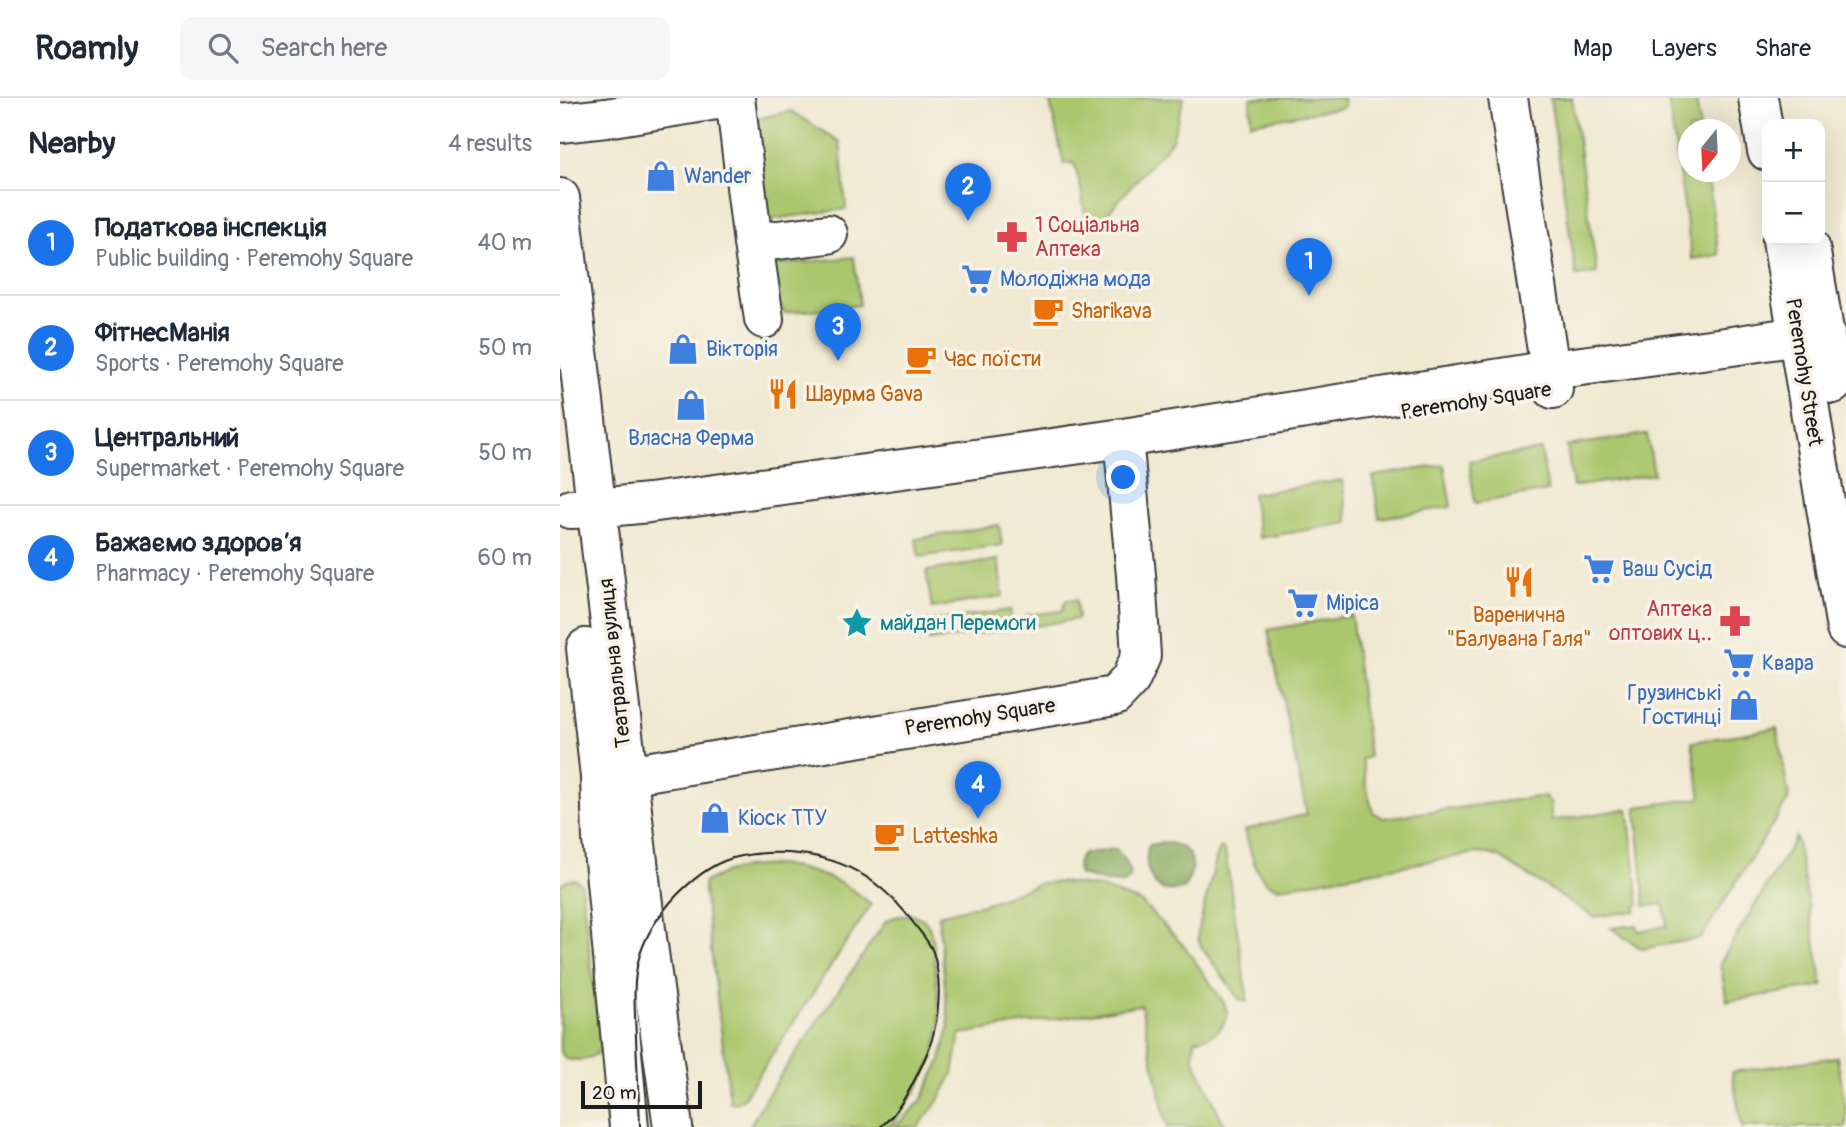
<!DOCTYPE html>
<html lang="en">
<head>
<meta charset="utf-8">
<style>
	:root { --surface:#fff; --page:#f6f6f7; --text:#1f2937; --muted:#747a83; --line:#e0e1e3; --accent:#1a73e8 }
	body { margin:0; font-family:Pangolin,sans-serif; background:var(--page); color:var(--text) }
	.controls { position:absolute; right:21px; top:21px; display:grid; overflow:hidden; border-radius:14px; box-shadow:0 7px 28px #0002 }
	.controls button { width:63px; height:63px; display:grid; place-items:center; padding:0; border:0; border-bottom:2px solid var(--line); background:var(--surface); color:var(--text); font:35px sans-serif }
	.compass { position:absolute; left:1118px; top:21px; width:63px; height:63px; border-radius:50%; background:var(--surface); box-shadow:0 7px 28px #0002; rotate:198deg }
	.scale { position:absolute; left:21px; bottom:18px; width:121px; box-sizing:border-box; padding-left:7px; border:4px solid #1c1c1c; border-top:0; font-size:19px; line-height:24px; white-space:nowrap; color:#1c1c1c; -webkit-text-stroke:5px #f7f3e8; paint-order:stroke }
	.you { position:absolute; left:564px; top:380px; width:24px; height:24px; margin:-18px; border:5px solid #fff; border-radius:50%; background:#1a73e8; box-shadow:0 0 0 10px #1a73e833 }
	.badge { display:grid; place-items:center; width:46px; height:46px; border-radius:50%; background:var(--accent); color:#fff; font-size:23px; font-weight:700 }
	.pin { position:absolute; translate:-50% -58px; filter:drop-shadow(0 2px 4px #0008) }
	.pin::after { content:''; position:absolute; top:37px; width:24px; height:21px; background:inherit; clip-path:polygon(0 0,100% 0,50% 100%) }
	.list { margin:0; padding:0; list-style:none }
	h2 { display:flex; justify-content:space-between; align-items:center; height:91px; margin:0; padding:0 28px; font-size:30px }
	h2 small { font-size:23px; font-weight:400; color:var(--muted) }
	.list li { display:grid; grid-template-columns:46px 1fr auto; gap:21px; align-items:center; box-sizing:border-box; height:105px; padding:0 28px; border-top:2px solid var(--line) }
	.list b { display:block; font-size:26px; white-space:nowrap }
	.list p { margin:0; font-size:23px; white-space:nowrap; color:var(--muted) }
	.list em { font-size:23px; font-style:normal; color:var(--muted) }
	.icon { flex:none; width:38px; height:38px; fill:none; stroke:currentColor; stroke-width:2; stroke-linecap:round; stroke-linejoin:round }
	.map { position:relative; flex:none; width:1286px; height:1029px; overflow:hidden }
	header { display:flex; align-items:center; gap:42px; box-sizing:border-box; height:98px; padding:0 35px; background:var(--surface); border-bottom:2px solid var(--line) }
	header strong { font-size:33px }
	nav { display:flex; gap:38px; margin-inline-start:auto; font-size:24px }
	.search { width:490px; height:63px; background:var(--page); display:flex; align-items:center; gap:18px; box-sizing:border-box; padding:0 24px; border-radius:14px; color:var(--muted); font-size:26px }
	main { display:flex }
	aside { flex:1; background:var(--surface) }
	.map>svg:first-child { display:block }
	.green { fill:#abc76e; stroke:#647245; stroke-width:2 }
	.forest { fill:#88ac61; stroke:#52643e; stroke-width:2 }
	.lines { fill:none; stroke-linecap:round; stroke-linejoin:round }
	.street-casing { stroke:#3c3b37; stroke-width:42 }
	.secondary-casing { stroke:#3c3b37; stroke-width:42 }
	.primary-casing { stroke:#3c3b37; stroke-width:42 }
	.street { stroke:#fff; stroke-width:38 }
	.secondary { stroke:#fff; stroke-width:38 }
	.primary { stroke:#fff; stroke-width:38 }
	.tram { stroke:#1c1c1c; stroke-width:2 }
	.labels { text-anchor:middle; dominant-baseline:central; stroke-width:7; stroke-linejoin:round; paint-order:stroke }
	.shop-label { font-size:21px; fill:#366cbe; stroke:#f7f3e8; text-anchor:start }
	.health-label { font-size:21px; fill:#be3a42; stroke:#f7f3e8; text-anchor:start }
	.food-label { font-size:21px; fill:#c56008; stroke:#f7f3e8; text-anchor:start }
	.street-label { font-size:21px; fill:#1c1c1c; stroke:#f7f3e8 }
	.culture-label { font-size:21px; fill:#0d838f; stroke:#f7f3e8; text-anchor:start }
</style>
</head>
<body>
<header>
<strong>Roamly</strong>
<div class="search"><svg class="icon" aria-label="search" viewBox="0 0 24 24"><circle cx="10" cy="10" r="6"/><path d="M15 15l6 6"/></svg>Search here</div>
<nav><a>Map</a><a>Layers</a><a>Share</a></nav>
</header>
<main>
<aside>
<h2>Nearby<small>4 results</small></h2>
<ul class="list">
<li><span class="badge">1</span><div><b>Податкова інспекція</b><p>Public building · Peremohy Square</p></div><em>40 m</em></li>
<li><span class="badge">2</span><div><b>ФітнесМанія</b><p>Sports · Peremohy Square</p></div><em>50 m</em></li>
<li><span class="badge">3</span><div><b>Центральний</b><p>Supermarket · Peremohy Square</p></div><em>50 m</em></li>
<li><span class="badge">4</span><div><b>Бажаємо здоровʼя</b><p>Pharmacy · Peremohy Square</p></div><em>60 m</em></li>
</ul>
</aside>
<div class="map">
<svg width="1286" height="1029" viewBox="0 0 1286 1029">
	<rect width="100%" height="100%" fill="#f7f3e8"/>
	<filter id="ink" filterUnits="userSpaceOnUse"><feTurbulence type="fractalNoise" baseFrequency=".0143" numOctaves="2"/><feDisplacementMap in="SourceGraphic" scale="14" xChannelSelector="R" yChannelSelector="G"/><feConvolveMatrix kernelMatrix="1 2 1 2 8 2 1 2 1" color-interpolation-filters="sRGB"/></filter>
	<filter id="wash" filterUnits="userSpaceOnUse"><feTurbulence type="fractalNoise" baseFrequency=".00686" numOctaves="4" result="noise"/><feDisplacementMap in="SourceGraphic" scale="28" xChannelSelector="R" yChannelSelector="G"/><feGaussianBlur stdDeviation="1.57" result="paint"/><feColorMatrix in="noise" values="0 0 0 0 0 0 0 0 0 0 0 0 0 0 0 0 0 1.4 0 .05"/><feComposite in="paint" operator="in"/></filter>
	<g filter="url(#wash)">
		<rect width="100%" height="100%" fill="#f0e8d0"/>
		<!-- green -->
		<g class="green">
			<path d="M 489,0 L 624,0 L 612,42 L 537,127 L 528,132 L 521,91 L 514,65 L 504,66 Z"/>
			<path d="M 690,0 L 783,0 L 784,9 L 691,25 Z"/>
			<path d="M 990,0 L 1012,0 L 1037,175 L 1016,178 Z"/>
			<path d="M 1108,0 L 1136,0 L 1140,31 L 1128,32 L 1128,74 L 1147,74 L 1159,157 L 1132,161 Z"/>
			<path d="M 231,13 L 280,44 L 286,111 L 213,121 L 217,167 L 294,159 L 300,207 L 224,215 L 198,169 L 182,30 L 200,20 Z"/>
			<path d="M 1087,336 L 1094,376 L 1013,389 L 1007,348 Z"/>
			<path d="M 981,352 L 988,393 L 915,405 L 909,363 Z"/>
			<path d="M 884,367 L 891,409 L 819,420 L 813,378 Z"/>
			<path d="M 782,382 L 788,425 L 699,440 L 692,396 Z"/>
			<path d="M 439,427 L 442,447 L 359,459 L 356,441 Z"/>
			<path d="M 438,462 L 443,498 L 372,510 L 366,473 Z"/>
			<path d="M 506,502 L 516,502 L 518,521 L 468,529 L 467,517 L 502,513 Z"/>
			<path d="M 450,512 L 453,531 L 369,543 L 366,524 Z"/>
			<path d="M 791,517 L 809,659 L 802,661 L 806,687 L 813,714 L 823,720 L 985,698 L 991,706 L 991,723 L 1068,711 L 1079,807 L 1075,809 L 1076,813 L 1034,819 L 939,759 L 929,756 L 916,755 L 718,790 C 694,784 691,753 685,732 L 747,716 L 708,532 Z"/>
			<path d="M 1217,630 L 1229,700 L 1141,840 L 1082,851 L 1051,830 L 1077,827 L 1079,833 L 1107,828 L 1104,806 L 1085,808 L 1076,709 L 1141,700 L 1132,644 Z"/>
			<path d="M 1236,739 L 1263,888 L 1167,903 L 1160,865 Z"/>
			<path d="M 661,750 L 665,753 L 687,897 L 687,904 L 680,902 L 642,850 L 638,841 L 638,833 L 657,757 Z"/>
			<path d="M 222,767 C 254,773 288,783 311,807 L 183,1001 L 176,1005 L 170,1005 L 143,785 C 174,768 188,768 222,767 Z"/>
			<path d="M 15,781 L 21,786 L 41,945 L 39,954 C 28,962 19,963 6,961 L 0,954 L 0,787 L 7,782 Z"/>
			<path d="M 500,784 L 538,789 L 581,804 L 625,849 L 664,905 L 668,916 C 661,935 654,937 635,942 L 633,959 L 665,1029 L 607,1029 L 581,907 L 400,936 L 393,976 L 379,1002 L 358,1029 L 335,1029 L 361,1003 L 381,962 L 389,929 L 378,817 L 424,806 L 481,785 Z"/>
			<path d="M 352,816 L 363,821 L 369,828 L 373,843 L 380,926 L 373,962 L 356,993 L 331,1029 L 189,1029 L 206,999 L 326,823 L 335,819 Z"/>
			<path d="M 1277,959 L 1286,1012 L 1286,1029 L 1182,1029 L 1172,974 Z"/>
		</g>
		<!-- forest -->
		<g class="forest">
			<path d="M 604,744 C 634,748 639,767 623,791 C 616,792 606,794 600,790 C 587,781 584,760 589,747 Z"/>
			<path d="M 556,751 C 564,760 571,768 570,780 L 564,785 L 546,784 L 519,777 C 516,768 517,763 522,756 Z"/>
		</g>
	</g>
	<g filter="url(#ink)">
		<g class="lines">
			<defs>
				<g id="street">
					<path d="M 175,0 L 193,145 L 268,136"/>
					<path d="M 948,0 L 993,291"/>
					<path d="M 0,25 L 46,20 L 169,0"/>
					<path d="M 193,145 L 204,221"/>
					<path d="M 11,411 L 37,410 L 89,405 L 387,365 L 563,340 L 991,272 L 1172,248 L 1265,234"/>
					<path d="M 40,679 L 67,677 L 555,598 L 570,582 L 581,558 L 576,477 L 563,340"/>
				</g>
				<g id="secondary">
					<path d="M 0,100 L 87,840 L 113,1029"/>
					<path d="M 26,550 L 40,679 L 42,741 L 69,1029"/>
				</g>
				<g id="primary">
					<path d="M 1198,0 L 1207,53"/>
					<path d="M 1222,142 L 1286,531"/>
					<path d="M 1250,149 L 1273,286"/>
				</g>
			</defs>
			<!-- street casing -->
			<use href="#street" class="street-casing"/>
			<!-- secondary casing -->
			<use href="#secondary" class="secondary-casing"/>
			<!-- primary casing -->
			<use href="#primary" class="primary-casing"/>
			<!-- street -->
			<use href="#street" class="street"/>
			<!-- secondary -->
			<use href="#secondary" class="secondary"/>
			<!-- primary -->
			<use href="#primary" class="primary"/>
			<!-- tram -->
			<path class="tram" d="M 80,1029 C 79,999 77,969 76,939 C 75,913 72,885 79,860 C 86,835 100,815 117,797 C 130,784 147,770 164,763 C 176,758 193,756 206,755 C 269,752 314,773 352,823 C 359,833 369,843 373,854 C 383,885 379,924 368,953 C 358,977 341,1014 320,1029"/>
		</g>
	</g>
	<!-- icons -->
	<defs>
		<symbol id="shop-bare" viewBox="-9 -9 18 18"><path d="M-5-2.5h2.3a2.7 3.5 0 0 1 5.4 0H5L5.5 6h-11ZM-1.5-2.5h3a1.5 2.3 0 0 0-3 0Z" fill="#3f7fe0" stroke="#f7f3e8" stroke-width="2.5" paint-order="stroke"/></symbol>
		<symbol id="pharmacy-bare" viewBox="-9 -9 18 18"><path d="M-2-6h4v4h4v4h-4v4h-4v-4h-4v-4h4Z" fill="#e0444e" stroke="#f7f3e8" stroke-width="2.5" paint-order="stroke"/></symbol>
		<symbol id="supermarket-bare" viewBox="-9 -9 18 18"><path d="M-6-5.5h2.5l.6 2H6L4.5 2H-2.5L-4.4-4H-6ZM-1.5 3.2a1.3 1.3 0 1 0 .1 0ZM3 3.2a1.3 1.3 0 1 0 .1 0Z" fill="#3f7fe0" stroke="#f7f3e8" stroke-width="2.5" paint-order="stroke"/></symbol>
		<symbol id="cafe-bare" viewBox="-9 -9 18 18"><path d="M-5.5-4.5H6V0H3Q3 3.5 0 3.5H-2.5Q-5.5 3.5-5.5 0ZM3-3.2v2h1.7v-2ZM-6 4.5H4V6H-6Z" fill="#e8710a" stroke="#f7f3e8" stroke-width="2.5" paint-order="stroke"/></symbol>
		<symbol id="restaurant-bare" viewBox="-9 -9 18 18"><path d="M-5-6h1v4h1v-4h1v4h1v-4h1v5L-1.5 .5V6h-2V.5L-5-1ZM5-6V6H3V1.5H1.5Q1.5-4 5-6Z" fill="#e8710a" stroke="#f7f3e8" stroke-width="2.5" paint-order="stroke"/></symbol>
		<symbol id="sight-bare" viewBox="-9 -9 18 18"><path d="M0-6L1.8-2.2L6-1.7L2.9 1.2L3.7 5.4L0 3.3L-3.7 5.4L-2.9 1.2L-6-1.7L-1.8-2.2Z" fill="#0f9aa8" stroke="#f7f3e8" stroke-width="2.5" paint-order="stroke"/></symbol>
	</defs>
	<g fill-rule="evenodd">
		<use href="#shop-bare" x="79" y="56" width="44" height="44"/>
		<use href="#pharmacy-bare" x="430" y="117" width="44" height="44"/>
		<use href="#supermarket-bare" x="395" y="159" width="44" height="44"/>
		<use href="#cafe-bare" x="466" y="191" width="44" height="44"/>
		<use href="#shop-bare" x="101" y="229" width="44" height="44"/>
		<use href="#cafe-bare" x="339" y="239" width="44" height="44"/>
		<use href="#restaurant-bare" x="201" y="274" width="44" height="44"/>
		<use href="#shop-bare" x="109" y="285" width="44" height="44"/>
		<use href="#supermarket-bare" x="1017" y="449" width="44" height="44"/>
		<use href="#restaurant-bare" x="937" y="462" width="44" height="44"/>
		<use href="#supermarket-bare" x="721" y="483" width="44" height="44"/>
		<use href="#pharmacy-bare" x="1153" y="501" width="44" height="44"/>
		<use href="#sight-bare" x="275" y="503" width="44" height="44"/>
		<use href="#supermarket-bare" x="1157" y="543" width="44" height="44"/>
		<use href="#shop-bare" x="1162" y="585" width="44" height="44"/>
		<use href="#shop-bare" x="133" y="698" width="44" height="44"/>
		<use href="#cafe-bare" x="307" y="716" width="44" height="44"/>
	</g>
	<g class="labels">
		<!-- shop labels -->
		<g class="shop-label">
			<text x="124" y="78">Wander</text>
			<text x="440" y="181">Молодіжна мода</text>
			<text x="146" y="251">Вікторія</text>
			<text x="131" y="340" text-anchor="middle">Власна Ферма</text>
			<text x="1062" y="471">Ваш Сусід</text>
			<text x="766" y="505">Міріса</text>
			<text x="1202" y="565">Квара</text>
			<text x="1161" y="595" text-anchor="end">Грузинські<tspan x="1161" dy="24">Гостинці</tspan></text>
			<text x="178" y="720">Кіоск ТТУ</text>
		</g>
		<!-- health labels -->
		<g class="health-label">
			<text x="475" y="127">1 Соціальна<tspan x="475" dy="24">Аптека</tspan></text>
			<text x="1152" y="511" text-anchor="end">Аптека<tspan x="1152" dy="24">оптових ц‥</tspan></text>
		</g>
		<!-- food labels -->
		<g class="food-label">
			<text x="511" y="213">Sharikava</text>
			<text x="384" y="261">Час поїсти</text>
			<text x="246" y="296">Шаурма Gava</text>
			<text x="959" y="517" text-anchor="middle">Варенична<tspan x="959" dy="24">"Балувана Галя"</tspan></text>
			<text x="352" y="738">Latteshka</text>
		</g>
		<!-- street labels -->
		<g class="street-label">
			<text transform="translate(1244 274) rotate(81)">Peremohy Street</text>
			<text transform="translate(916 303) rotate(-9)">Peremohy Square</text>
			<text transform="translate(55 565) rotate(-96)">Театральна вулиця</text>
			<text transform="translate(420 619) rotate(-9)">Peremohy Square</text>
		</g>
		<!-- culture labels -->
		<g class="culture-label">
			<text x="320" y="525">майдан Перемоги</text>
		</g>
	</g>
</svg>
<div class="controls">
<button>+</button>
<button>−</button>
</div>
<svg class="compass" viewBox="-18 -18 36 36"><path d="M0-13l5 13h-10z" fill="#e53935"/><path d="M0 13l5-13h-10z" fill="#747a83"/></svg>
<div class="scale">20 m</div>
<div class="you"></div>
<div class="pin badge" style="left:749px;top:198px">1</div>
<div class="pin badge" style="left:408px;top:123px">2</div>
<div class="pin badge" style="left:278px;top:263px">3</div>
<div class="pin badge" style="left:418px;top:721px">4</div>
</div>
</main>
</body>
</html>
